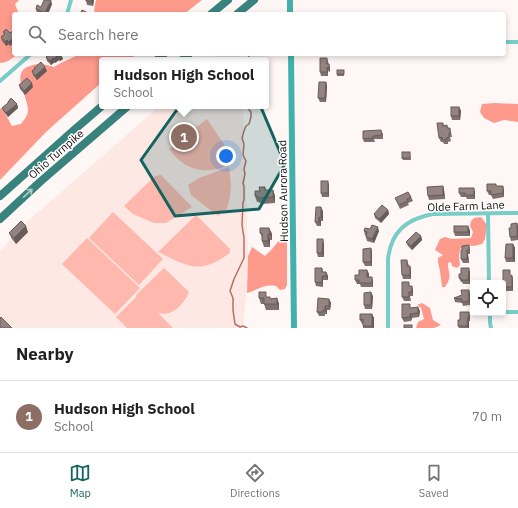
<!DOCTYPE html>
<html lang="en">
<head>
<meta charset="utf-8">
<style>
	:root { --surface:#fff; --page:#f6f6f6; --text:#222; --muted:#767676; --line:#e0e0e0; --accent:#14635f }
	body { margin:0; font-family:"IBM Plex Sans",sans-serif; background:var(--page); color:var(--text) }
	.controls { position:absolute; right:12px; bottom:12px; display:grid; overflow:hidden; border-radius:4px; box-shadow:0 2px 6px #0003 }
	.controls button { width:36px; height:36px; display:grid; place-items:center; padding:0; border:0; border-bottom:1px solid var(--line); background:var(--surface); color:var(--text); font:20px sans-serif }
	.you { position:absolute; left:226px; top:156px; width:14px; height:14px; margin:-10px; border:3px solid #fff; border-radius:50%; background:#1a73e8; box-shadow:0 0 0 6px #1a73e833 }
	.badge { display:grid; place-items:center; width:26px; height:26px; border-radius:50%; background:var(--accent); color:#fff; font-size:13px; font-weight:700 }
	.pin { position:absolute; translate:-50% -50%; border:2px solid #fff; box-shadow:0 1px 4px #0006 }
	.popup { position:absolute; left:99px; top:57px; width:170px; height:52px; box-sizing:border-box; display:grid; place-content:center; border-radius:4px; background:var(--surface); filter:drop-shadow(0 1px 3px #0005); font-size:13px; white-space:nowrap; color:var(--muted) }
	.popup b { font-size:15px; color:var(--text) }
	.popup::after { content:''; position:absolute; left:50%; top:100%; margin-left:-8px; border:8px solid transparent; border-top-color:var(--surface) }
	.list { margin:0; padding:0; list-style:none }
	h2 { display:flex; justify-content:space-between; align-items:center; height:52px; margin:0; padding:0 16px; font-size:17px }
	h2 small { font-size:13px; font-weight:400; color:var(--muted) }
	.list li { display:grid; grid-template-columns:26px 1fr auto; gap:12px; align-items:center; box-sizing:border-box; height:72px; padding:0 16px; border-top:1px solid var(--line) }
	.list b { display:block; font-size:15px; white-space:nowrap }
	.list p { margin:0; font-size:13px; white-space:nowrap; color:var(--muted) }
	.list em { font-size:13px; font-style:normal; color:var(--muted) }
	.icon { flex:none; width:22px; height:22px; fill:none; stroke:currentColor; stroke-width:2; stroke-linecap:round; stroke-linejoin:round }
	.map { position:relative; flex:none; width:518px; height:328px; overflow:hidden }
	.search { position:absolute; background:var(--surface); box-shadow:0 2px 6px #0003; left:12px; right:12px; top:12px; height:44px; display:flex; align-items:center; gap:10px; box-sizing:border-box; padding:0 14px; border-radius:4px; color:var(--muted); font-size:15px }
	.sheet { height:124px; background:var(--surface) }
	nav { display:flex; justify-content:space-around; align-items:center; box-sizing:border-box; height:56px; border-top:1px solid var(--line); background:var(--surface); font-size:11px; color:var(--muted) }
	nav a { display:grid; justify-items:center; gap:2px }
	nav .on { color:var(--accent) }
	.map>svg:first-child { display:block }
	.built { fill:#fde8e4 }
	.green { fill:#ffb8ad }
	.forest { fill:#fe9a8c }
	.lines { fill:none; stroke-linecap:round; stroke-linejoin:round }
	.stream { stroke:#b76f66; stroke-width:1.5 }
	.street { stroke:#79cdc7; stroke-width:4 }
	.secondary { stroke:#43b1ab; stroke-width:6 }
	.highway { stroke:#39837e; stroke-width:8 }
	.wall { fill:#7e716f }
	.shaded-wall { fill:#675c5a }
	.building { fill:#938381; stroke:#675c5a }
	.oneway { stroke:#b0cdcb }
	.marked { fill:#14635f; fill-opacity:0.2; stroke:#14635f; stroke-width:3; stroke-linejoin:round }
	.labels { text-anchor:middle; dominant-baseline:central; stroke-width:3; stroke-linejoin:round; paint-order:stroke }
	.street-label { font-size:11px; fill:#130d0d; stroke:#fff }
</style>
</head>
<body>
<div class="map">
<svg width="518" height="328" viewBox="0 0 518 328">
	<rect width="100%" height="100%" fill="#fef7f6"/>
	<!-- built -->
	<g class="built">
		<path d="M 219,54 L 241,54 L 241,60 L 212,60 Z"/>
		<path d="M 160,106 L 243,106 L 248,255 L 247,285 L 243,328 L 0,328 L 0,251 L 29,220 Z"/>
	</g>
	<!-- green -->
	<g class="green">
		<path d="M 207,119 L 235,161 C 211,177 185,172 169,149 Z"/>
		<path d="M 229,167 L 231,185 L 230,197 L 227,209 L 218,216 L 191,195 L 188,185 L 199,178 Z"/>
		<path d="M 161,175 L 192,207 L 166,223 L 154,223 L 133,214 L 124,206 L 155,176 Z"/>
		<path d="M 113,212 L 163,259 L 139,285 L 89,238 Z"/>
		<path d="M 196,215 L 230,249 L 230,253 C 199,275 189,267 158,252 Z"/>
		<path d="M 87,238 L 140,288 L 115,314 L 62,264 Z"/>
		<path d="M 164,268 L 189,292 C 185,302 176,313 164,314 C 162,314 160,313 158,313 L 173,328 L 127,328 L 116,317 L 137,296 L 136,295 Z"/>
	</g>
	<!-- forest -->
	<g class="forest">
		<path d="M 0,0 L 19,0 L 15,4 L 19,14 L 14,14 L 14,54 L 18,54 C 13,58 7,63 0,63 Z"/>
		<path d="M 96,0 L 202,0 L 184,14 L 99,14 L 94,11 L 95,4 Z"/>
		<path d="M 80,54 L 137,54 L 129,60 L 102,60 L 102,82 L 46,132 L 0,180 L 0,109 L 2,108 L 12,126 L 21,124 C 24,120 28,115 28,111 C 29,98 11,75 27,67 C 39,62 43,64 54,67 L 59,64 Z"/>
		<path d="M 495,103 L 518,104 L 518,122 L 504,120 L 494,123 L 484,118 L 480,112 L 482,104 Z"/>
		<path d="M 481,217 L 487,225 L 485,239 L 482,244 L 474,246 L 466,245 L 460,249 L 459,256 L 460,265 L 457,268 L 452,266 L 451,262 L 448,263 C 448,275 453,275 445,287 L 442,287 L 440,271 L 438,262 L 438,258 L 443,255 L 435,250 L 440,239 L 445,237 L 452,239 L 471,238 L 473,232 L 470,226 L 471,221 L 474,218 Z"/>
		<path d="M 282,237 L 287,242 L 287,285 L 285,289 L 280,290 L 276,286 C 262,284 259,290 247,293 L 248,256 L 252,247 L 265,256 L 272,249 Z"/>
		<path d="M 422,303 L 430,308 L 433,320 L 441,325 L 434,328 L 416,328 L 418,322 L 424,319 L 421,308 L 417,305 Z"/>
	</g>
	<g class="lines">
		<!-- stream -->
		<g class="stream">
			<path d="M 247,60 L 250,54"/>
			<path d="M 247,328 L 243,326 L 240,327 L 235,324 L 233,310 L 233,298 L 230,291 L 234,279 L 244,258 L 244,238 L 242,225 L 243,202 L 244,200 L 244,187 L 243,183 L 245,174 L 244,169 L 246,161 L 243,155 L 244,144 L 242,138 L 244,131 L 246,126 L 249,124 L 251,117 L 251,112 L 249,110 L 251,106"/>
		</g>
		<!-- street -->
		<g class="street">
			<path d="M 67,14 L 71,0"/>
			<path d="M 504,42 L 518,42"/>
			<path d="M 0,81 L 31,54"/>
			<path d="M 488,214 L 489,283"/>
			<path d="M 503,311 L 506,312 L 518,312"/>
			<path d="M 490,313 L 490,323 L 491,328"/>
			<path d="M 388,328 L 388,259 C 391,232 406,219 433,214 L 518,213"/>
		</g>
		<!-- secondary -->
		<g class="secondary">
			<path d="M 290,0 L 290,14"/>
			<path d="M 291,54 L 294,328"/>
		</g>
		<!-- highway -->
		<g class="highway">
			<path d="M 211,14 L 228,0"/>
			<path d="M 237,14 L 254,0"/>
			<path d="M 157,60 L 164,54"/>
			<path d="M 182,60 L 189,54"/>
			<path d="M 0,196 L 74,130 L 102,106"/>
			<path d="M 0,219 L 41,181 L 128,106"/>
		</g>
	</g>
	<!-- wall -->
	<g class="wall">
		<path d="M 86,0 L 94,0 L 93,6 L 87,5 Z"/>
		<path d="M 52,4 L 48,14 L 40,14 L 37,13 L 36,9 L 41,7 Z"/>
		<path d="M 3,32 L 10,33 L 14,32 L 14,42 L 10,46 L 9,44 L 6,46 L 2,41 L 1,37 L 4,34 Z"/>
		<path d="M 61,55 L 63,59 L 60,61 L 59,60 L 55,63 L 55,62 L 51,65 L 47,61 L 46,57 Z"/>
		<path d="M 327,58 L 330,68 L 330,72 L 328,71 L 328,76 L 321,76 L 320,72 Z"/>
		<path d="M 34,68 L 47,71 L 37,80 L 33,75 L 32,71 L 34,69 Z"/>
		<path d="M 344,70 L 344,76 L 337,76 L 337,74 Z"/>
		<path d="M 326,82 L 327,86 L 326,102 L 320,102 L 318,98 Z"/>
		<path d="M 19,85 L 33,87 L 25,95 L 20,89 Z"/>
		<path d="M 8,102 L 17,104 L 18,108 L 8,117 L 4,112 L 2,108 L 8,103 Z"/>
		<path d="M 459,107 L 461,111 L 460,120 L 452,120 L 451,116 Z"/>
		<path d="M 443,123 L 444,126 L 447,125 L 448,128 L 450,128 L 451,132 L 452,137 L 450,137 L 451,141 L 448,142 L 448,144 L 444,144 L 443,142 L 441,142 L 439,138 Z"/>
		<path d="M 383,133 L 383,139 L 374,139 L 375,142 L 364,142 L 363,139 Z"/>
		<path d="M 410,152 L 411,160 L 403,160 L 402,158 Z"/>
		<path d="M 496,184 L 496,186 L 504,190 L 504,197 L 493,199 L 491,195 L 489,195 L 487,191 Z"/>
		<path d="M 329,185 L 329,197 L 322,197 L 321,193 Z"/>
		<path d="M 443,186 L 444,190 L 445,199 L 429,200 L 428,196 Z"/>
		<path d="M 265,187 L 266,190 L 273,190 L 275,196 L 275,203 L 262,204 L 260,203 L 259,202 L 257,202 L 255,196 L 260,191 Z"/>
		<path d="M 475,192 L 475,199 L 467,199 L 466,197 L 461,197 L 459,193 Z"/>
		<path d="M 411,197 L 413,201 L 408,203 L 409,205 L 400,209 L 395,198 Z"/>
		<path d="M 388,210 L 389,214 L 381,223 L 375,218 L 374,214 Z"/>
		<path d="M 323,211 L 323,221 L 321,221 L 321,226 L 317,226 L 315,222 Z"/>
		<path d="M 518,226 L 518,240 L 511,241 L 510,237 Z"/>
		<path d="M 269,228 L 272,234 L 272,240 L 270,240 L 270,247 L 264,247 L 262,241 L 262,237 L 260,233 Z"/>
		<path d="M 370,229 L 379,231 L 374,243 L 367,241 L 366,237 L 366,236 L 365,235 L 364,231 Z"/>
		<path d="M 470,230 L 470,236 L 455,236 L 454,232 Z"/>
		<path d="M 28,232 L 16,244 L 12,239 L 9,233 Z"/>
		<path d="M 421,236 L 422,240 L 412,250 L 408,246 L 406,242 Z"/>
		<path d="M 324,243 L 324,257 L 318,257 L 317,253 Z"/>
		<path d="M 513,244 L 515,248 L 515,262 L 506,262 L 505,258 Z"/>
		<path d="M 469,245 L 470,249 L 470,254 L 468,254 L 469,263 L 463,263 L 461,259 Z"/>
		<path d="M 371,248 L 372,252 L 372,266 L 365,266 L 363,262 Z"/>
		<path d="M 407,260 L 409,266 L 410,266 L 411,270 L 411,279 L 403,279 L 402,275 Z"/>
		<path d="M 322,268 L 323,272 L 326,272 L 328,276 L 328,280 L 323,280 L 323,287 L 316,286 L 315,282 Z"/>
		<path d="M 367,270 L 369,274 L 369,277 L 373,281 L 373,287 L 361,287 L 360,284 L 357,284 L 355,280 L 359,275 Z"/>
		<path d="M 470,272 L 470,284 L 463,284 L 462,282 L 461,282 L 459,278 Z"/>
		<path d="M 512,274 L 513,280 L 513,291 L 504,291 L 503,287 Z"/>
		<path d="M 411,286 L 413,290 L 413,296 L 410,296 L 411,301 L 404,301 L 402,297 Z"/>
		<path d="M 470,294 L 470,305 L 463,306 L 462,303 L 455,302 L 454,298 Z"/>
		<path d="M 373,296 L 372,309 L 365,309 L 364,305 Z"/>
		<path d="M 270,297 L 270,299 L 277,298 L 279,304 L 279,310 L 266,310 L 264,304 L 261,304 L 259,298 Z"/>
		<path d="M 329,299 L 331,303 L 330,310 L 327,310 L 327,314 L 325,314 L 325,316 L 319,316 L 317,312 Z"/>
		<path d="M 411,308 L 420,311 L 419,317 L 412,318 L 411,321 L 404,322 L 402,318 Z"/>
		<path d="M 372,314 L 374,318 L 374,328 L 363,328 L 363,323 L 362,324 L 360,320 Z"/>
		<path d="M 470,316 L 470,321 L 469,321 L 469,328 L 459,328 L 458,326 L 460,320 Z"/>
	</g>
	<!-- shaded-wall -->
	<g class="shaded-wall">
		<path d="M 51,0 L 52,4 L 48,14 L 45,14 L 45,13 Z"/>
		<path d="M 92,0 L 94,0 L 93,6 L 91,2 Z"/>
		<path d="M 14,37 L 14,42 L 10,46 L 9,42 Z"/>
		<path d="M 7,40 L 9,44 L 6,46 L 5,42 Z"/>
		<path d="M 61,55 L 63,59 L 60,61 L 58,57 Z"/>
		<path d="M 57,56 L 59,60 L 55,63 L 54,59 Z"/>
		<path d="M 53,58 L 55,62 L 51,65 L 50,61 Z"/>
		<path d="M 329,64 L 330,68 L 330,72 L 329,68 Z"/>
		<path d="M 45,67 L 47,71 L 37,80 L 35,76 Z"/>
		<path d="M 327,67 L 328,71 L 328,76 L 327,72 Z"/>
		<path d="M 326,82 L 327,86 L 326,102 L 325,98 Z"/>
		<path d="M 32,83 L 33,87 L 25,95 L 24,91 Z"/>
		<path d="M 17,104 L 18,108 L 8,117 L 6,113 Z"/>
		<path d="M 459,107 L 461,111 L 460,120 L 459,116 Z"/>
		<path d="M 328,181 L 329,185 L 329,197 L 328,193 Z"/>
		<path d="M 443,186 L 444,190 L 445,199 L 443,195 Z"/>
		<path d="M 503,186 L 504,190 L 504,197 L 503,193 Z"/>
		<path d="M 474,188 L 475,192 L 475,199 L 474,195 Z"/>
		<path d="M 273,190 L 275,196 L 275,203 L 273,197 Z"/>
		<path d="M 321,207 L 323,211 L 323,221 L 321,217 Z"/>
		<path d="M 388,210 L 389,214 L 381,223 L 379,219 Z"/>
		<path d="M 319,217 L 321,221 L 321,226 L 319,222 Z"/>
		<path d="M 517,223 L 518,226 L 518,239 L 517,236 Z"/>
		<path d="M 26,226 L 28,232 L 16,244 L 14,238 Z"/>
		<path d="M 468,226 L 470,230 L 470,236 L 468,232 Z"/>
		<path d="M 378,227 L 379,231 L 374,243 L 372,239 Z"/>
		<path d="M 269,228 L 272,234 L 272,240 L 270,234 Z"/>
		<path d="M 268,234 L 270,240 L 270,247 L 268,241 Z"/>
		<path d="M 421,236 L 422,240 L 412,250 L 411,246 Z"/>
		<path d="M 323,239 L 324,243 L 324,257 L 322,253 Z"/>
		<path d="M 513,244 L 515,248 L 515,262 L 513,258 Z"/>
		<path d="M 371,248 L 372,252 L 372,266 L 371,262 Z"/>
		<path d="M 467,250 L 468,254 L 469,263 L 467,259 Z"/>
		<path d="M 410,266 L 411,270 L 411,279 L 410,275 Z"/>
		<path d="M 469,268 L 470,272 L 470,284 L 468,280 Z"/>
		<path d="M 367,270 L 369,274 L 369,281 L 367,277 Z"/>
		<path d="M 326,272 L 328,276 L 328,280 L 326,276 Z"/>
		<path d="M 322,276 L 323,280 L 323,287 L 322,283 Z"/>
		<path d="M 512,276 L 513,280 L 513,291 L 512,287 Z"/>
		<path d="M 372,277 L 373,281 L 373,287 L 372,283 Z"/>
		<path d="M 412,286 L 413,290 L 413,296 L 412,292 Z"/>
		<path d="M 469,290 L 470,294 L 470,305 L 469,301 Z"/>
		<path d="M 371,292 L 373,296 L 372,309 L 371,305 Z"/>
		<path d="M 277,298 L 279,304 L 279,310 L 277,304 Z"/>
		<path d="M 329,299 L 331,303 L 330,310 L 329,306 Z"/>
		<path d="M 325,306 L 327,310 L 327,314 L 325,310 Z"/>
		<path d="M 418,307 L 420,311 L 419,317 L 418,313 Z"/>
		<path d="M 469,312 L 470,316 L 470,321 L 469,317 Z"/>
		<path d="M 372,314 L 374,318 L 374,328 L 373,328 L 372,326 Z"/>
		<path d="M 410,314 L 412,318 L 411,321 L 410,317 Z"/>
		<path d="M 468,317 L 469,321 L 469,328 L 468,328 L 467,326 Z"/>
	</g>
	<!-- building -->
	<g class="building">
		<path d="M 44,0 L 51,0 L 45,13 L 36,9 L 37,5 L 41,7 Z"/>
		<path d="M 86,0 L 92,0 L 91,2 L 86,1 Z"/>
		<path d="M 82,10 L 90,14 L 80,14 Z"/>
		<path d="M 6,29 L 10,33 L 13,31 L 14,32 L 14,37 L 9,42 L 7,40 L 5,42 L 1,37 L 5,34 L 3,32 Z"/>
		<path d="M 49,54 L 61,54 L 61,55 L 58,57 L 57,56 L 54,59 L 53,58 L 50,61 L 46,57 Z"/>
		<path d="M 320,58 L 327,58 L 327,64 L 329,64 L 329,68 L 327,67 L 327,72 L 320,72 Z"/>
		<path d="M 41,62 L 45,67 L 35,76 L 32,71 L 35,69 L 34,68 Z"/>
		<rect x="337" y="70" width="7" height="4"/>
		<path d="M 27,78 L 32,83 L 24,91 L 19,85 Z"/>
		<path d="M 319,82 L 326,82 L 325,98 L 318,98 Z"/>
		<path d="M 11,98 L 17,104 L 6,113 L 2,108 L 8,103 L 8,102 Z"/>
		<rect x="451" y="107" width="8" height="9"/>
		<path d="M 437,123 L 443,123 L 443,126 L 447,125 L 447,128 L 450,128 L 450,133 L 449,133 L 449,137 L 446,138 L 446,140 L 443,140 L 442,137 L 439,138 Z"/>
		<path d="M 381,130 L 382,135 L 373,136 L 373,138 L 363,139 L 363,131 Z"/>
		<rect x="402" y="152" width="8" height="6"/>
		<rect x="321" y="181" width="7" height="12"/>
		<path d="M 487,184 L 496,184 L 496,186 L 503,186 L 503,193 L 491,195 L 491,191 L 487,191 Z"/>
		<path d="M 443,186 L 443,195 L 428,196 L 427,187 Z"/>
		<path d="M 259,187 L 265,187 L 265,190 L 273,190 L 273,197 L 259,198 L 257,197 L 257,196 L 255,196 L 255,191 L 260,191 Z"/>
		<path d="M 459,188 L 474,188 L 474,195 L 465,195 L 465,193 L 459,193 Z"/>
		<path d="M 408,192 L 411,197 L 407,199 L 408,201 L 399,205 L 395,198 Z"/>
		<path d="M 382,205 L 388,210 L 379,219 L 374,214 Z"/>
		<path d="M 316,207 L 321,207 L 321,217 L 319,217 L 319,222 L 315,222 Z"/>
		<path d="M 21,221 L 26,226 L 14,238 L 9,233 Z"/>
		<path d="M 517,223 L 517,236 L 510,237 L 509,228 L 511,228 L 511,224 Z"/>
		<path d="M 372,225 L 378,227 L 372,239 L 366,237 L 367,232 L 364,231 L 365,228 L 370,229 Z"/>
		<rect x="454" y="226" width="14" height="6"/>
		<path d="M 260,228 L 269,228 L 270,234 L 268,234 L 268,241 L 262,241 L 262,233 L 260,233 Z"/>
		<path d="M 416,232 L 421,236 L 411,246 L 406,242 Z"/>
		<path d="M 317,239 L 323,239 L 322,253 L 317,253 Z"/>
		<path d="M 506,244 L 513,244 L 513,258 L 505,258 Z"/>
		<path d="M 469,245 L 469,250 L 467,250 L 467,259 L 461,259 L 461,250 L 462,250 L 462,246 Z"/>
		<path d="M 371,248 L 371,262 L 363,262 L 363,249 Z"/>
		<path d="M 401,260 L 407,260 L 407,266 L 410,266 L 410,275 L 402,275 Z"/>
		<path d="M 315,268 L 322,268 L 322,272 L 326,272 L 326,276 L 322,276 L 322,283 L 315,282 Z"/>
		<path d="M 461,268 L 469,268 L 468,280 L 461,280 L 461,278 L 459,278 L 459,274 L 461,274 Z"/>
		<path d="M 359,270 L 367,270 L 367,277 L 372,277 L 372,283 L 359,283 L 359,280 L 355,280 L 355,275 L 359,275 Z"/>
		<path d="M 503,270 L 510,270 L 510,276 L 512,276 L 512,287 L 503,287 Z"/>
		<path d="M 402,282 L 409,282 L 409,286 L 412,286 L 412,292 L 409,292 L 409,297 L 402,297 Z"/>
		<path d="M 461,290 L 469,290 L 469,301 L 462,302 L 462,299 L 454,298 L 462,295 Z"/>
		<path d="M 259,292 L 266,292 L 266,297 L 270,297 L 270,299 L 277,298 L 277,304 L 264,304 L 264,298 L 259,298 Z"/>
		<path d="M 371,292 L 371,305 L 364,305 L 364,293 Z"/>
		<path d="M 318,298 L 329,299 L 329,306 L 325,306 L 325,310 L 323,310 L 323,312 L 317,312 Z"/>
		<path d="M 402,304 L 410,304 L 410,308 L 418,307 L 418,313 L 410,314 L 410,317 L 402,318 Z"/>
		<path d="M 460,312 L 469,312 L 469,317 L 468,317 L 467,326 L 458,326 L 458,320 L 460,320 Z"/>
		<path d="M 360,314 L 372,314 L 372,326 L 363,326 L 363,319 L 360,320 Z"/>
		<path d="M 1,317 L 12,328 L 0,328 L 0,318 Z"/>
		<rect x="404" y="325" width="8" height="3"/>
	</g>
	<!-- one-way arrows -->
	<defs><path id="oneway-shaft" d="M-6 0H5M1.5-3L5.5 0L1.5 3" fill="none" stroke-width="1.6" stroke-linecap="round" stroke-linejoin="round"/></defs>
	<use class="oneway" href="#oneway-shaft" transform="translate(28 193) rotate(-43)"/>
	<!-- marked area -->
	<path class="marked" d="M 208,88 L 260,105 L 285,164 L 259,209 L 175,216 L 141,160 L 176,111 Z"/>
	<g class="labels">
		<!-- street labels -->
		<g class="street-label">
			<text transform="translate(56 154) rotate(-41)">Ohio Turnpike</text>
			<text transform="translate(283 191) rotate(-91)">Hudson Aurora Road</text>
			<text transform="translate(466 206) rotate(-2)">Olde Farm Lane</text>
		</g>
	</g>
</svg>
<div class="controls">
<button><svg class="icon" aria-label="locate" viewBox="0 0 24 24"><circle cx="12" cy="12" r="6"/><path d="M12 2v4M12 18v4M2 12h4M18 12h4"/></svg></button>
</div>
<div class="you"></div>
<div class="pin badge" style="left:184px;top:137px;background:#8d6e63">1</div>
<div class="popup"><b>Hudson High School</b>School</div>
<div class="search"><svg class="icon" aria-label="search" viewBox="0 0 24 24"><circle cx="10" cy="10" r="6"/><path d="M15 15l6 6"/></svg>Search here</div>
</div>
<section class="sheet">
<h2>Nearby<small></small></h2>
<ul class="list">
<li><span class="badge" style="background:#8d6e63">1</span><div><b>Hudson High School</b><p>School</p></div><em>70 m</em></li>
</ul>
</section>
<nav>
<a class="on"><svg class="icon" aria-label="map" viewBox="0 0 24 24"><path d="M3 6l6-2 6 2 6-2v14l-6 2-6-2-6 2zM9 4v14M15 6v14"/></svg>Map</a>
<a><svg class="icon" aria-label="directions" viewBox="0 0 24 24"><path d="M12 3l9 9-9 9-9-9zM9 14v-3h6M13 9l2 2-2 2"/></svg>Directions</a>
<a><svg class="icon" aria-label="saved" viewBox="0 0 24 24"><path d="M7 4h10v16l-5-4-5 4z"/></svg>Saved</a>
</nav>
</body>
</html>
